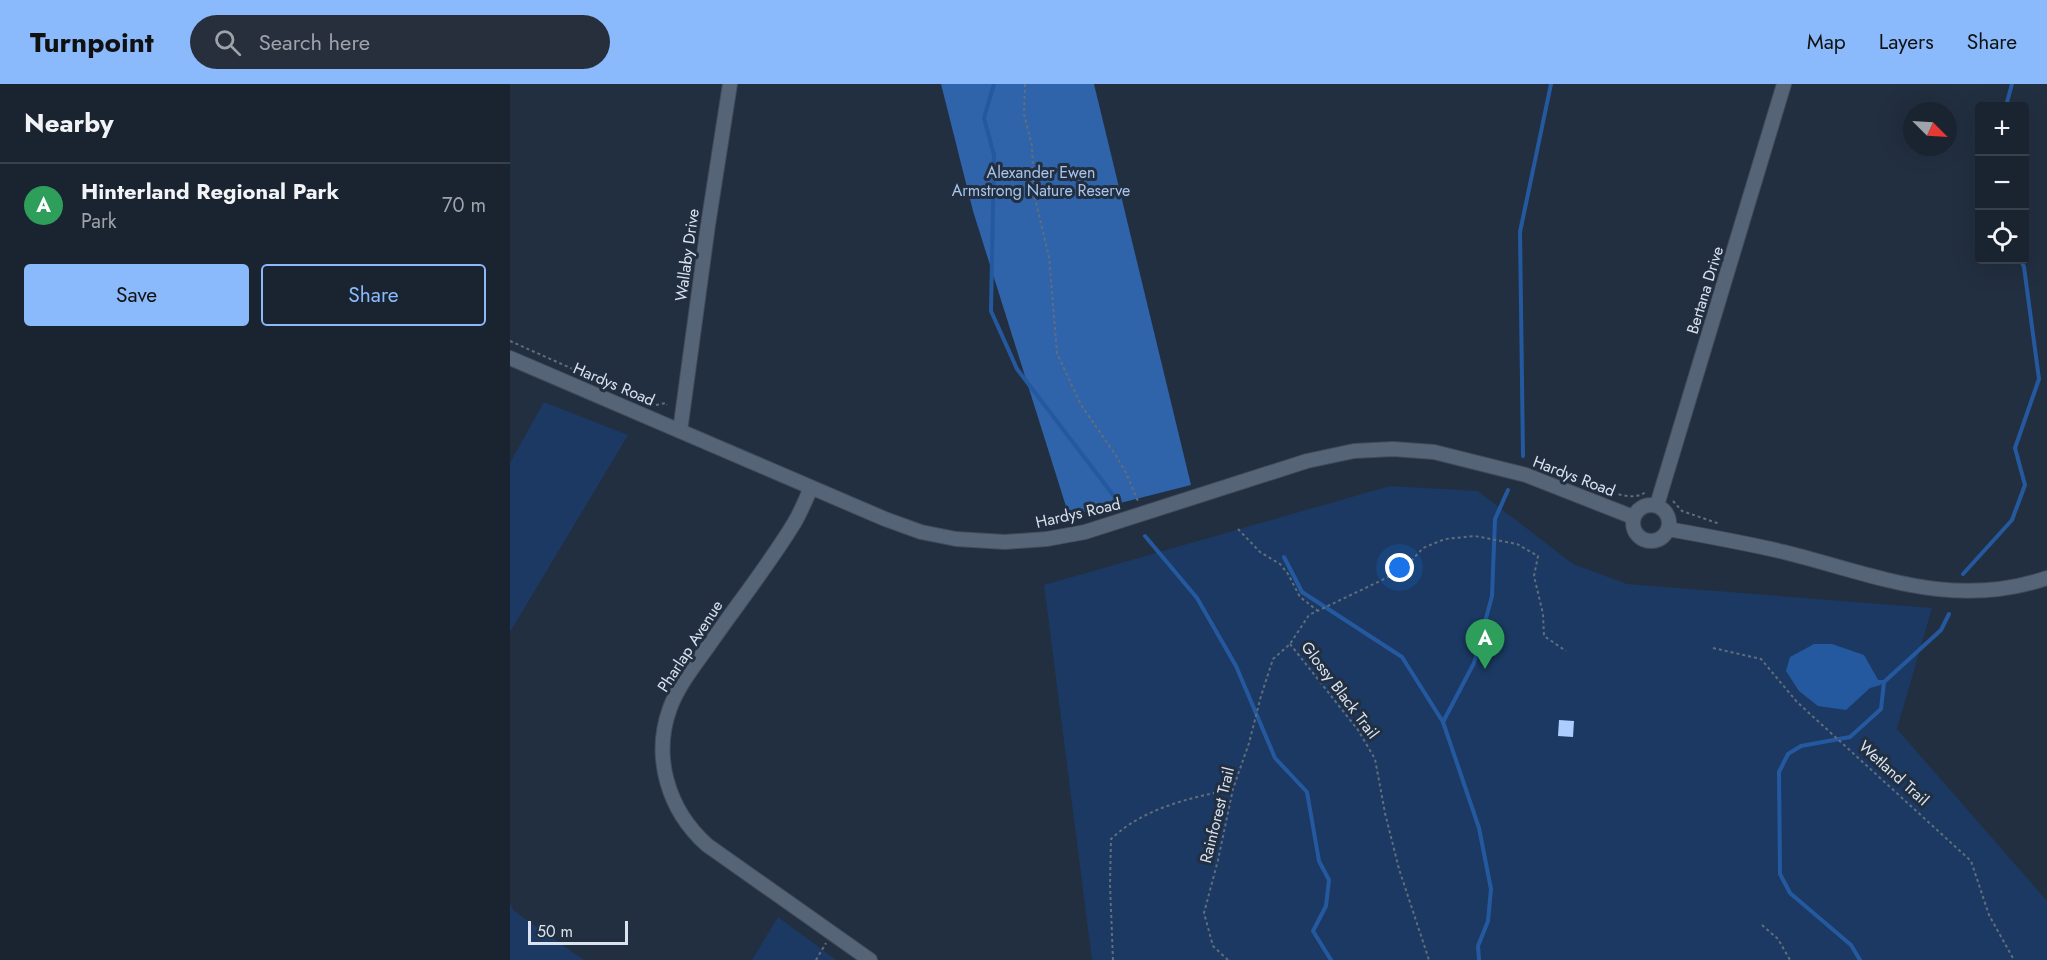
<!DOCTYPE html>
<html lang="en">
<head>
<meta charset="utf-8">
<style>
	:root { --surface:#1a2330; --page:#272f3c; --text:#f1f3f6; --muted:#9fa4ab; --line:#38404c; --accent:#8abafc }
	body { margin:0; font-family:Jost,sans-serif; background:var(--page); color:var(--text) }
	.controls { position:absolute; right:18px; top:18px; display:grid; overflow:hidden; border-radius:6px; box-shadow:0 6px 24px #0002 }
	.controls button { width:54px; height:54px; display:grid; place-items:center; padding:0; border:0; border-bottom:2px solid var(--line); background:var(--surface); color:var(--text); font:30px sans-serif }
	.compass { position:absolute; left:1393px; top:18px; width:54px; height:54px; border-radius:50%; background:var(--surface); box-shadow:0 6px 24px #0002; rotate:114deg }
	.scale { position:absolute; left:18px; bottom:15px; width:100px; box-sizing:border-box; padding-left:6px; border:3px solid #dae2ee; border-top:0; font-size:16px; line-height:21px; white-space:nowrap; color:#dae2ee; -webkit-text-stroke:4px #222f40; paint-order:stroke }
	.you { position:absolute; left:890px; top:484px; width:21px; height:21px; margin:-15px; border:4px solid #fff; border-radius:50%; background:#1a73e8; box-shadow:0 0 0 9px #1a73e833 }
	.badge { display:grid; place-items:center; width:39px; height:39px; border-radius:50%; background:var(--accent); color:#fff; font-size:20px; font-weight:700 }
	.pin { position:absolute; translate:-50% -50px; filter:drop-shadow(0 2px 3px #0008) }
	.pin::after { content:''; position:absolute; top:32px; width:21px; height:18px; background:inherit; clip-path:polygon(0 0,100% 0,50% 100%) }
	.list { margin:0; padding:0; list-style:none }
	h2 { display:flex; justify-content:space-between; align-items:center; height:78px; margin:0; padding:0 24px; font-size:26px }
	h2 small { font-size:20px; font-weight:400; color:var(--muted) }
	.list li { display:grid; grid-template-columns:39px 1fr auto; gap:18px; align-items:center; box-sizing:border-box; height:84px; padding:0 24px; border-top:2px solid var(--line) }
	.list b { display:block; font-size:22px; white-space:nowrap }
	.list p { margin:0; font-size:20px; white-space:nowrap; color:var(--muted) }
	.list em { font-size:20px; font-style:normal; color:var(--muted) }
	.actions { display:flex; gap:12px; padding:18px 24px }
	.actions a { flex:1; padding:14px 0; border:2px solid var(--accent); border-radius:6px; text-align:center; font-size:21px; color:var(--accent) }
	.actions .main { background:var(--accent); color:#111 }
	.icon { flex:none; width:33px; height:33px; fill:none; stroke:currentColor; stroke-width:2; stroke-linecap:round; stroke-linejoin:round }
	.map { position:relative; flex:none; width:1537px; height:876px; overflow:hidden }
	header { display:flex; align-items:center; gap:36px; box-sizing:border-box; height:84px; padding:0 30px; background:var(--accent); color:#111 }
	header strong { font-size:28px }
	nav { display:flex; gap:33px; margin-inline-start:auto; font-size:21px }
	.search { width:420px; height:54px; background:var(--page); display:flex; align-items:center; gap:15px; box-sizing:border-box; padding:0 21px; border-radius:33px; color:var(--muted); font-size:22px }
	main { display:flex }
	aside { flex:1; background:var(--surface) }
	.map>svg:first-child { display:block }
	.green { fill:#1b3962 }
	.forest { fill:#2f63aa }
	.water { fill:#25599f }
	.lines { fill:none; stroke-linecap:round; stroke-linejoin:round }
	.stream { stroke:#25599f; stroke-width:4 }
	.building { fill:#accdfd }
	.street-casing { stroke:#414b5a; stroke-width:16 }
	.path { stroke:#626d7c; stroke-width:2; stroke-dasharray:3 3; stroke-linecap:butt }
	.street { stroke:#566478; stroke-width:14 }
	.labels { text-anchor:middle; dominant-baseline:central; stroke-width:6; stroke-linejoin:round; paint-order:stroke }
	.park-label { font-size:16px; fill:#a9c5ec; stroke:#222f40 }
	.street-label { font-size:16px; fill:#dae2ee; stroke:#222f40 }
</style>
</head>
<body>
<header>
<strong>Turnpoint</strong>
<div class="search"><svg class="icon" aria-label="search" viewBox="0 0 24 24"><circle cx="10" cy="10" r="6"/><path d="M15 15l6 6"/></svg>Search here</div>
<nav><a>Map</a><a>Layers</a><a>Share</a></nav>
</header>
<main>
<aside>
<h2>Nearby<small></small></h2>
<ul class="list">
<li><span class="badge" style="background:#2e9e5b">A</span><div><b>Hinterland Regional Park</b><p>Park</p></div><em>70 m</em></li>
</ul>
<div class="actions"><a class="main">Save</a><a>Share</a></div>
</aside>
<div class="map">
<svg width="1537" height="876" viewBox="0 0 1537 876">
	<rect width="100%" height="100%" fill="#222f40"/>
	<!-- green -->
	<g class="green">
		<path d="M 34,318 L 118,351 L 0,548 L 0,379 Z"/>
		<path d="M 880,402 L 968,407 L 1063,480 L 1117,500 L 1422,524 L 1387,645 L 1537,817 L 1537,876 L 582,876 L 534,501 Z"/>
		<path d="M 0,819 L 4,827 L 74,876 L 0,876 Z"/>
		<path d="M 268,833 L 326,876 L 242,876 Z"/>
	</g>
	<!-- forest -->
	<path class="forest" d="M 431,0 L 584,0 L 681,401 L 559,432 L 463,127 Z"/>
	<!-- water -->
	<path class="water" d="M 1304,560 L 1322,560 L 1354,571 L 1371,601 L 1360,604 L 1336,626 L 1308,622 L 1289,607 L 1276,587 L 1280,573 Z"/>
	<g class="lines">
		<!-- stream -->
		<g class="stream">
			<path d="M 484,0 L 474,34 L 484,71 L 481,227 L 507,285 L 610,420"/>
			<path d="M 1496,22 L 1502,0"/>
			<path d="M 1013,372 L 1010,148 L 1041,0"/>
			<path d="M 635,452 L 687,514 L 726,582 L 765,674 L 797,708 L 809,777 L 819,796 L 816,822 L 803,847 L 821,876"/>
			<path d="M 774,473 L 792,508 L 892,573 L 933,638 L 969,744 L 981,805 L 978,837 L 968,862 L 969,876"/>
			<path d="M 1453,490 L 1502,436 L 1515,401 L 1505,364 L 1529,295 L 1514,183 L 1511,176"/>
			<path d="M 1365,598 L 1374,598 L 1431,546 L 1439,530"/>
			<path d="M 933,638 L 964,579 L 982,512 L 985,435 L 998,406"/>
			<path d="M 1350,876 L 1341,861 L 1280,809 L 1270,790 L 1269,688 L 1278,670 L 1291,662 L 1340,653 L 1371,625 L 1374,598"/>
		</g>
	</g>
	<!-- building -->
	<path class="building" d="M 1049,636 L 1064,637 L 1063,653 L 1048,652 Z"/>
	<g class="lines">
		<defs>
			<g id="street">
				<path d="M 0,274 L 375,435 L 411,448 L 446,455 L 495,458 L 537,455 L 575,448 L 797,377 L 844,367 L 883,365 L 924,368 L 1016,391 L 1123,433"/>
				<path d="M 170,347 L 198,141 L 220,0"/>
				<path d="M 301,404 C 295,417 290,430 283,441 C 259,480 230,517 204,554 C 189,576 169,599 160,624 C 142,673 158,726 197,761 L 360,876"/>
				<circle cx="1141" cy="439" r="18"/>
				<path d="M 1147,421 L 1274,0"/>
				<path d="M 1158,445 C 1197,452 1236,459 1274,468 C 1366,491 1441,526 1537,494"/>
			</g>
		</defs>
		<!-- street casing -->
		<use href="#street" class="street-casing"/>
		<!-- path -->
		<g class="path">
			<path d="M 515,0 L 514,30 L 522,62 L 524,110 L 539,173 L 547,269 L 571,321 L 605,370 L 616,389 L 628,417"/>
			<path d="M 0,257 L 101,302"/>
			<path d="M 146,321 L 156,319 L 157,321"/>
			<path d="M 1080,401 C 1097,405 1122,420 1137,407"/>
			<path d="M 1163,417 L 1172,427 L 1210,440"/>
			<path d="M 728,445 L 750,468 L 770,480 L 778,490 L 790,513 L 808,527"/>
			<path d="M 780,560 L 848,646 L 865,675 L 875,729 L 889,785 L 919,876"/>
			<path d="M 1203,564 L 1251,575 L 1287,618 L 1461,777 L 1479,831 L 1504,876"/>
			<path d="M 1252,841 L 1268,855 L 1280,876"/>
			<path d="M 306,876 L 316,859"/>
			<path d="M 603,876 L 600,801 L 601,755 C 634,724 679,714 723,705"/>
			<path d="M 718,876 L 703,862 L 694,829 L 708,776 L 723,705 L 739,659 L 751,612 L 763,575 L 780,560 L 799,531 L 893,486 L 913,464 L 935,455 L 965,452 L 1007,460 L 1028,472 L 1024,492 L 1033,530 L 1034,552 L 1056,567"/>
		</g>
		<!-- street -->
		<use href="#street" class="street"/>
	</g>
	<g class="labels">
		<!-- park labels -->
		<g class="park-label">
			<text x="531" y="88">Alexander Ewen<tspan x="531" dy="18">Armstrong Nature Reserve</tspan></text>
		</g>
		<!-- street labels -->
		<g class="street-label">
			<text transform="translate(177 171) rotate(-82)">Wallaby Drive</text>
			<text transform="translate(1195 206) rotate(-73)">Bertana Drive</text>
			<text transform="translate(104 300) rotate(23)">Hardys Road</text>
			<text transform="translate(1064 392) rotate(21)">Hardys Road</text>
			<text transform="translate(568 429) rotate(-13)">Hardys Road</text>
			<text transform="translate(180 562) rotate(-57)">Pharlap Avenue</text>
			<text transform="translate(830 606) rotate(53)">Glossy Black Trail</text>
			<text transform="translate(1384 689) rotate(42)">Wetland Trail</text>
			<text transform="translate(707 731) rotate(-76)">Rainforest Trail</text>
		</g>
	</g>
</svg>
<div class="controls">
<button>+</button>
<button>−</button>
<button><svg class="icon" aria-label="locate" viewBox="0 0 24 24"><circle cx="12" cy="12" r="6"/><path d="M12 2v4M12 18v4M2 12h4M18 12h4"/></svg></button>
</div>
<svg class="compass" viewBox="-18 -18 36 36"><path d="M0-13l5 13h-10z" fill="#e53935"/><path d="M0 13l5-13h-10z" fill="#9fa4ab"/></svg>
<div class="scale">50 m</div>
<div class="you"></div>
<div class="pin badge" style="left:975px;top:585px;background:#2e9e5b">A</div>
</div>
</main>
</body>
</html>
